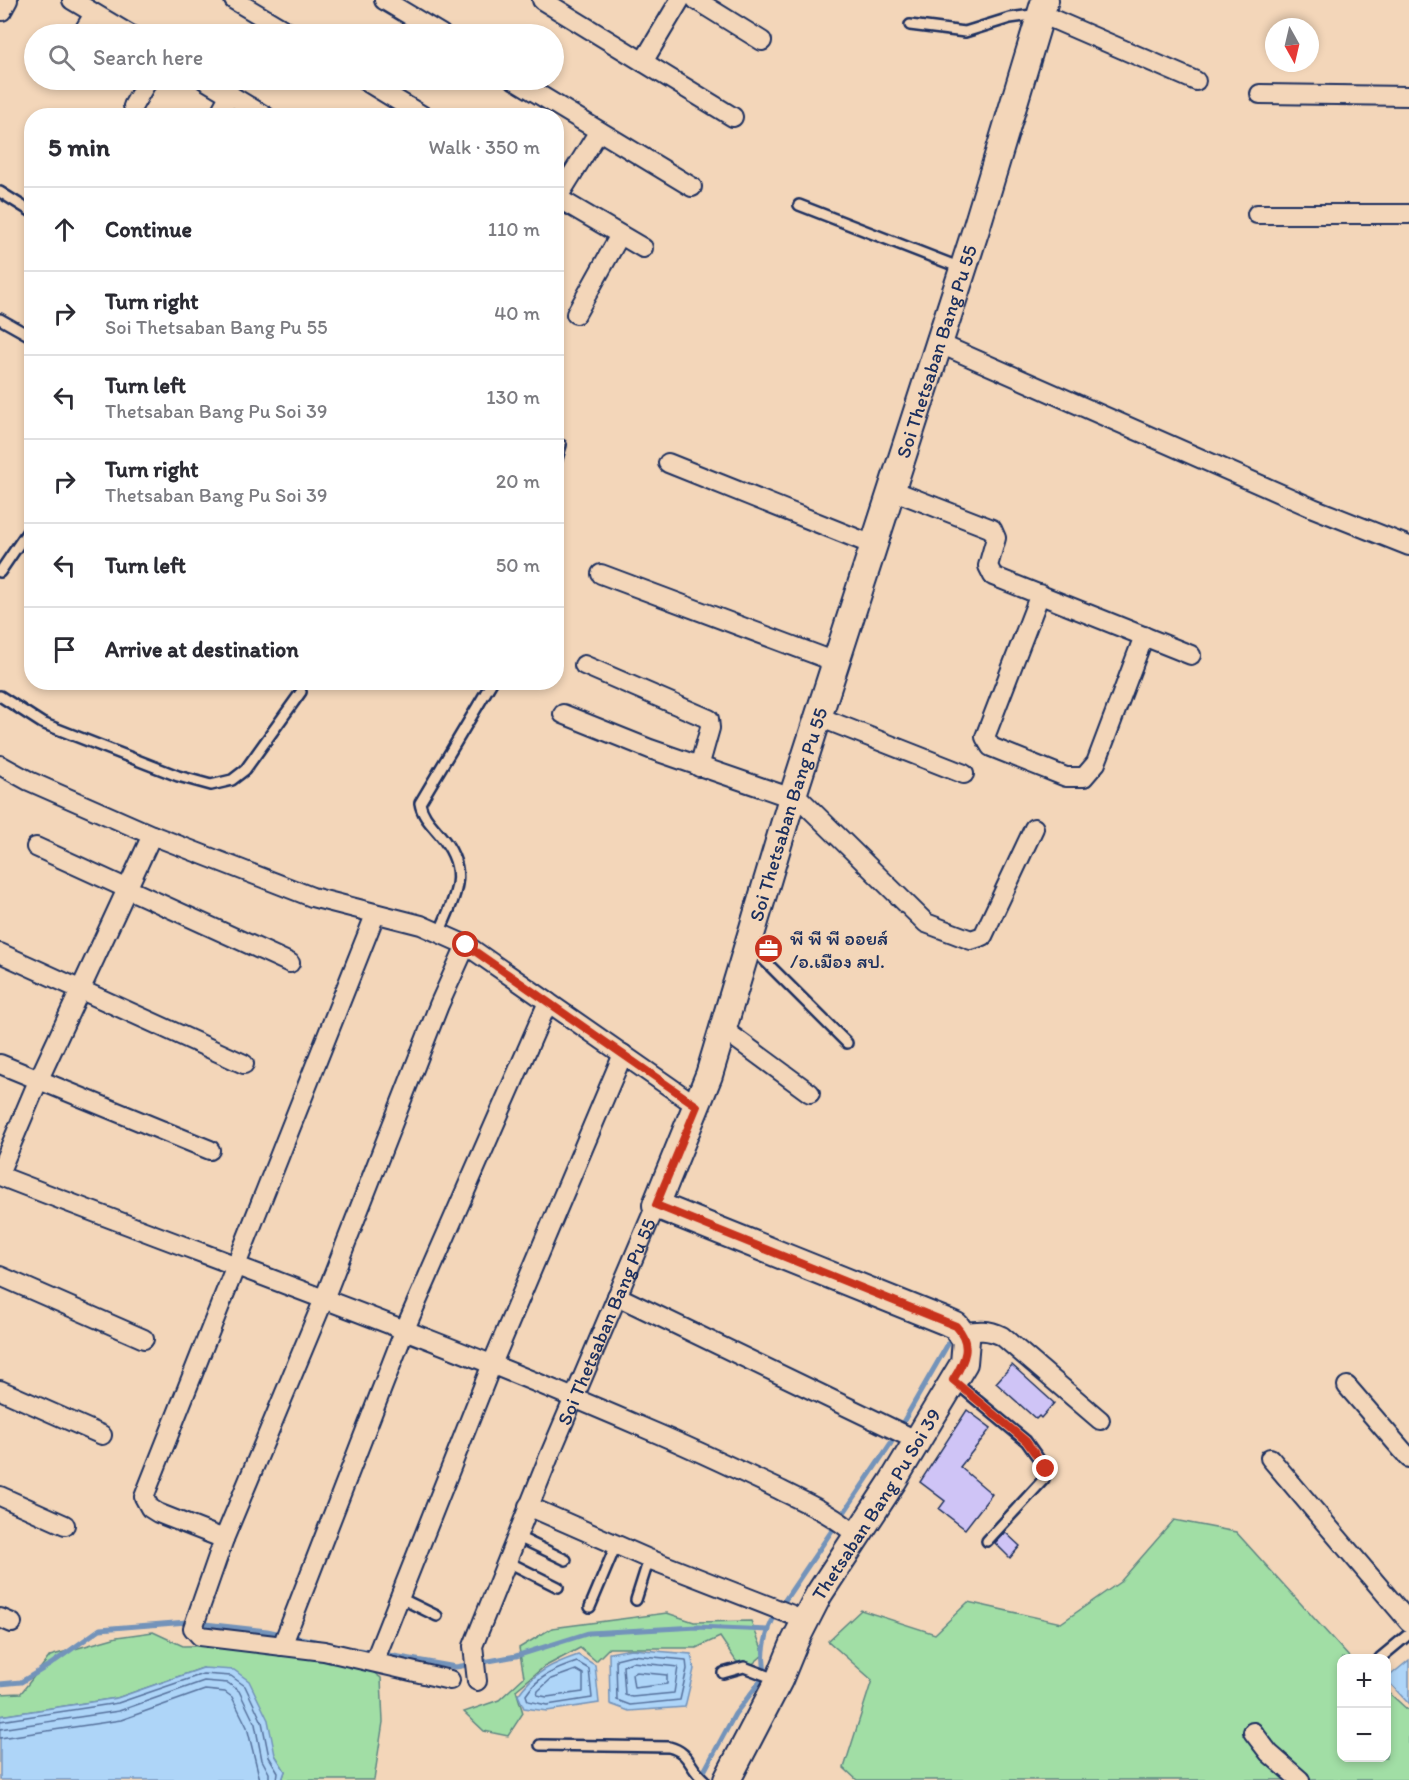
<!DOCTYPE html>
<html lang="en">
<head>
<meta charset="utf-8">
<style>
	:root { --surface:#fff; --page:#f2f2f3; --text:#2b2b33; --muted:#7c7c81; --line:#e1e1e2 }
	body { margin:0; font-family:Itim,"Playpen Sans Thai",sans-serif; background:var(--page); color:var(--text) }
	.controls { position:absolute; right:18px; bottom:18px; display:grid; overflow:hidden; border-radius:12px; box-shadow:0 3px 9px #0003 }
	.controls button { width:54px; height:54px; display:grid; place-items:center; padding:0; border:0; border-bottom:2px solid var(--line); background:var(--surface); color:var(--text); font:30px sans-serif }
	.compass { position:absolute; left:1265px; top:18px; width:54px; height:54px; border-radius:50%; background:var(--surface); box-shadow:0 3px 9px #0003; rotate:172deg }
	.stop { position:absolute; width:18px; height:18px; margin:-14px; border:4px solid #c8321e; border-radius:50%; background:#fff }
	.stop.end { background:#c8321e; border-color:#fff; box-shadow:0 2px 6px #0008 }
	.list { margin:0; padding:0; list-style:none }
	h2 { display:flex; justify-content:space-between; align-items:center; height:78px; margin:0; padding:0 24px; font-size:26px }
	h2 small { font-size:20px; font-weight:400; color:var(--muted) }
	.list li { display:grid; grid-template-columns:39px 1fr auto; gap:18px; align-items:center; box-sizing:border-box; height:84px; padding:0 24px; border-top:2px solid var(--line) }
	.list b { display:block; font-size:22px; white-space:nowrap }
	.list p { margin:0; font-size:20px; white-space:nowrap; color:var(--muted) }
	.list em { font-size:20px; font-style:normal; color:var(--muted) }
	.icon { flex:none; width:33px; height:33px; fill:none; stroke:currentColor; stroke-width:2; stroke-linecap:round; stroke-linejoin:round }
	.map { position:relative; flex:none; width:1409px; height:1780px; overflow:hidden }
	.search { position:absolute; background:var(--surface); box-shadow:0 3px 9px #0003; left:24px; top:24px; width:540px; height:66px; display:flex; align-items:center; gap:15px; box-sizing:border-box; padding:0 21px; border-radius:33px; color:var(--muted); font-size:22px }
	.panel { position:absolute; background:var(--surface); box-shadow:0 3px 9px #0003; left:24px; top:108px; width:540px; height:582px; border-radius:24px }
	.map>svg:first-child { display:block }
	.green { fill:#a1dea5; stroke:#5e8682; stroke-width:1.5 }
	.water { fill:#aed5f8; stroke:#7393ba; stroke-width:1.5 }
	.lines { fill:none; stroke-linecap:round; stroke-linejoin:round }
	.shore { stroke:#56719c; stroke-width:1.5 }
	.stream { stroke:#7393ba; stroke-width:5 }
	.building { fill:#cfc4f6; stroke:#1b2f5e; stroke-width:1.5 }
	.lane-casing { stroke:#1b2f5e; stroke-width:14 }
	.street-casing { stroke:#1b2f5e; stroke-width:22 }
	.secondary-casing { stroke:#1b2f5e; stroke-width:30 }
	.lane { stroke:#f3d6b9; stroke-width:9 }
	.street { stroke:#f3d6b9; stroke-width:18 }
	.secondary { stroke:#f3d6b9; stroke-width:26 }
	.route { stroke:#c8321e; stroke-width:8 }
	.labels { text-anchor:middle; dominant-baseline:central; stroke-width:5; stroke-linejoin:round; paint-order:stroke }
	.street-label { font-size:20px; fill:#1b2f5e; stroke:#f3d6b9 }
	.poi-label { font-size:20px; fill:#1b2f5e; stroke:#f3d6b9; text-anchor:start }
</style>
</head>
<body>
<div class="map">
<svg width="1409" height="1780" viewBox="0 0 1409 1780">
	<rect width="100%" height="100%" fill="#f3d6b9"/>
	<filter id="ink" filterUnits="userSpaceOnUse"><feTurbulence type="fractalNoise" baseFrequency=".0167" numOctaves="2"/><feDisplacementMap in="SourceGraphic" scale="12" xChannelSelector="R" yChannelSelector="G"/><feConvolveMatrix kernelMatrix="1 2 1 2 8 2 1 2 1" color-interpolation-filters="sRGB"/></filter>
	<g filter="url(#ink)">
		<!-- green -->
		<g class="green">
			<path d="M 1174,1520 L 1236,1532 L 1350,1658 L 1342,1658 L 1342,1758 L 1386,1758 L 1387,1691 L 1409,1711 L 1409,1780 L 857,1780 L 844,1768 L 872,1680 L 828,1641 L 861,1610 L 935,1634 L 968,1602 L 1061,1623 L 1120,1582 Z"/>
			<path d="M 667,1613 L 694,1622 L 751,1621 L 764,1654 L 748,1668 L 736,1661 L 720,1637 L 696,1648 L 609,1648 L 596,1661 L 580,1648 L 544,1667 L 516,1690 L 523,1713 L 508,1736 L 484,1731 L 464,1712 L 499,1700 L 524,1677 L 519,1648 L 552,1628 Z"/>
			<path d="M 153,1632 L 183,1646 L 273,1645 L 353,1658 L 381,1678 L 383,1722 L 374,1780 L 282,1780 L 285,1771 L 275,1755 L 203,1668 L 117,1698 L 0,1716 L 0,1694 L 21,1693 L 50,1656 L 117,1637 Z"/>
		</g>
		<!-- water -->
		<g class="water">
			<path d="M 631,1649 L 691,1654 L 694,1669 L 685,1707 L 629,1711 L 610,1704 L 609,1653 Z"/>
			<path d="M 578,1655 L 595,1665 L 599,1703 L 547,1711 L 524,1708 L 518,1695 C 534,1672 552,1664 578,1655 Z"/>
			<path d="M 1409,1660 L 1409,1704 L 1386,1679 Z"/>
			<path d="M 203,1668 L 234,1670 L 249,1681 L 268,1720 L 275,1755 L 285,1771 L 282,1780 L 0,1780 L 0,1716 L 117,1698 Z"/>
		</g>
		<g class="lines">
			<!-- shore -->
			<g class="shore">
				<path d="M 632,1655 L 686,1660 L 687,1669 L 680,1700 L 630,1705 L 617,1700 L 616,1659 Z"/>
				<path d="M 577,1662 L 589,1669 L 592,1698 L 547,1705 L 528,1701 L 526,1695 C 538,1676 556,1669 577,1662 Z"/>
				<path d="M 632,1662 L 678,1667 L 674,1693 L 632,1697 L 625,1695 L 623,1666 Z"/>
				<path d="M 576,1670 L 583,1674 L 583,1692 L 547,1697 L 537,1695 L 538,1691 L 551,1679 Z"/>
				<path d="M 636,1672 L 667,1675 L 667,1684 L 634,1688 L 632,1674 Z"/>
				<path d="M 0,1721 L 118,1703 L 203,1674 L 231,1676 L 245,1686 L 262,1722 L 269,1757 L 278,1772 L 277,1780"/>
				<path d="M 0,1729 L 119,1711 L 204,1681 L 228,1683 L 239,1691 L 255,1724 L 262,1760 L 269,1773 L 269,1780"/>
				<path d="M 0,1738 L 121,1720 L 205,1690 L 225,1692 L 232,1697 L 247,1727 L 260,1780"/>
			</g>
			<!-- stream -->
			<g class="stream">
				<path d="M 781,1606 L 891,1443 L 948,1344"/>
				<path d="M 360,1650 L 456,1667 L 516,1656 L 589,1633 L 697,1627 L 769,1630"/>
				<path d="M 0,1684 L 21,1682 L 51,1664 L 100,1629 L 187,1622 L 267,1631 L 319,1642"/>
				<path d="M 701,1777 L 735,1714 L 766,1674 C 760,1656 766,1630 776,1614"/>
			</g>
		</g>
		<!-- building -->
		<g class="building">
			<path d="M 1012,1365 L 1054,1403 L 1041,1418 L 1039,1416 L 1036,1419 L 996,1383 Z"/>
			<path d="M 967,1410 L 991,1428 L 960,1467 L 992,1494 L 965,1529 L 939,1509 L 945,1501 L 920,1482 Z"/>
			<path d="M 1005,1532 L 1020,1546 L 1010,1558 L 995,1543 Z"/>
		</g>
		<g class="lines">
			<defs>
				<g id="lane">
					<path d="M 910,25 L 965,32 L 1010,18 L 1039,14"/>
					<path d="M 0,192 L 32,212"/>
					<path d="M 799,205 L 961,268"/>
					<path d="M 0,319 L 32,337"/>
					<path d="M 556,444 L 561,445 L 556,462"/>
					<path d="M 0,572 L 32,525"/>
					<path d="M 0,696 L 42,723 L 178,776 L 211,785 L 232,780 L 245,770 L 301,692"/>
					<path d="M 440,931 C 456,894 470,870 440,835 C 432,825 422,816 420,803 L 492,682"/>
					<path d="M 751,947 L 847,1043"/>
					<path d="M 955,1382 L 1026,1441 L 1046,1469 L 1044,1479 L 987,1541"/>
					<path d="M 516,1536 L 566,1560"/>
					<path d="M 506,1561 L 558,1587"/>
					<path d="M 398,1597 L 437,1616"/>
					<path d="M 636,1600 L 649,1559"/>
					<path d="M 590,1607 L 616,1545"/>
					<path d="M 1380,1658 L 1409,1634"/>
					<path d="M 723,1673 L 744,1667 L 778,1680"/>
					<path d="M 540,1745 L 669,1747 C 690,1752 689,1768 704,1780"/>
				</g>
				<g id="street">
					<path d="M 72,0 L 129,34"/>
					<path d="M 234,0 L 291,34"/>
					<path d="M 384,0 L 441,34"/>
					<path d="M 542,0 L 733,117"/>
					<path d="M 696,0 L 762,41"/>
					<path d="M 2,11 L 8,0"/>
					<path d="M 1041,14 L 1196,81"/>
					<path d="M 82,34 L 94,14"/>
					<path d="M 643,62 L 680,0"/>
					<path d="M 205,80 L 265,116"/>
					<path d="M 364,80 L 423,116"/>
					<path d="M 515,80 L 692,187"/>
					<path d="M 1260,94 L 1409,96"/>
					<path d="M 133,106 L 148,80"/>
					<path d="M 218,116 L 230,94"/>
					<path d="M 556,197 L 643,248"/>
					<path d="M 558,197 L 599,131"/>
					<path d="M 1257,214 L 1409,214"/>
					<path d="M 576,314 L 620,235"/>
					<path d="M 938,343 L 1313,508 L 1409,546"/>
					<path d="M 668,463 L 873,545"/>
					<path d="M 892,490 L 992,529 L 996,538 L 988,566 L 993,576 L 1191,655"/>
					<path d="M 601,574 L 836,662"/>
					<path d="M 1040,594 L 985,737 L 991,747 L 1066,777 L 1084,777 L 1096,763 L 1144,636"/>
					<path d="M 584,665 L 709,719 L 710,728 L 699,767"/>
					<path d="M 563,714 L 650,749 L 792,798"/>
					<path d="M 819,717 L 964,774"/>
					<path d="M 0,765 L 29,781 L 152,835 L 312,897 L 421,925 L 466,945 L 697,1106"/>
					<path d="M 794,793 L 926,923 L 971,940 L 983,936 L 1034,828"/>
					<path d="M 36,847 L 290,963"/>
					<path d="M 0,953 L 244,1064"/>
					<path d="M 723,1029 L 810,1093"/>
					<path d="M 0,1064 L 210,1150"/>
					<path d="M 0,1171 L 38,1081 L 152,835"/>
					<path d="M 0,1176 C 216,1260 436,1337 649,1430 C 692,1448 734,1468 776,1488 C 804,1502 833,1514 856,1535"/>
					<path d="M 0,1276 L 144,1339"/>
					<path d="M 617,1296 L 918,1441"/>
					<path d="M 962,1333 C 978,1330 988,1329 1002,1336 L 1100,1420"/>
					<path d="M 1347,1386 L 1409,1458"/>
					<path d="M 0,1390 L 102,1435"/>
					<path d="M 1270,1458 L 1409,1622"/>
					<path d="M 0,1496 L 65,1525"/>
					<path d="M 528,1506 L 649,1559 L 805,1620"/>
					<path d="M 224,1539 L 158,1513 L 150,1508 L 144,1497 L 375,915"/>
					<path d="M 0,1618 L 12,1623"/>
					<path d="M 282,1646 L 405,1329 L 548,1002"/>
					<path d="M 374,1662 L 492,1364 L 623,1054"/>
					<path d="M 450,1680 L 324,1651 L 200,1636 L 193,1628 L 224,1539 L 324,1299 L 439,1005 L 466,945"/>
					<path id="s1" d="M 477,1681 L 473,1646 L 548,1459 L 656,1205"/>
					<path d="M 1253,1732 L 1269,1753 L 1300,1780"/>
				</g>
				<g id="secondary">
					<path id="s2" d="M 727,1780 L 779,1680 L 795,1641 L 819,1594 L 893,1481 L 964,1363 L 966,1340 L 956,1326 L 947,1322 L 656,1205 L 709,1075 L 792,798 L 976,229 L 1045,0"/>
				</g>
			</defs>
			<!-- lane casing -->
			<use href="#lane" class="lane-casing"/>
			<!-- street casing -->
			<use href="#street" class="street-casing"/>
			<!-- secondary casing -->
			<use href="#secondary" class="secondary-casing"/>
			<!-- lane -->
			<use href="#lane" class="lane"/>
			<!-- street -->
			<use href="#street" class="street"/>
			<!-- secondary -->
			<use href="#secondary" class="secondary"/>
		</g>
	</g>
	<g class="lines" filter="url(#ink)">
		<!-- route -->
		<path class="route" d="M 466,945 L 697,1106 L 656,1205 L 956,1326 C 973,1344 965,1361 953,1380 L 1026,1441 L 1046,1469"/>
	</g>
	<!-- icons -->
	<defs>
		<symbol id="office-disc" viewBox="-11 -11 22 22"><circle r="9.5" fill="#c8321e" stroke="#f3d6b9"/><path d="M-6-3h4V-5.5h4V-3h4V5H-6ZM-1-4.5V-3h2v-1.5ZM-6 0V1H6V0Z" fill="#fff"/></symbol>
	</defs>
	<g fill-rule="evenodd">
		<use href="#office-disc" x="752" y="932" width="33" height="33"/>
	</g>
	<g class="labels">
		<!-- street labels -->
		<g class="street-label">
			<text stroke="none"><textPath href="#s2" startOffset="1743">Soi Thetsaban Bang Pu 55</textPath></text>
			<text stroke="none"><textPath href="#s2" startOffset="1257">Soi Thetsaban Bang Pu 55</textPath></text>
			<text stroke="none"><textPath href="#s1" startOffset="386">Soi Thetsaban Bang Pu 55</textPath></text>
			<text stroke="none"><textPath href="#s2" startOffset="314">Thetsaban Bang Pu Soi 39</textPath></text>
		</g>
		<!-- poi labels -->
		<g class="poi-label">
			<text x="790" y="938">พี พี พี ออยส์<tspan x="790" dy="23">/อ.เมือง สป.</tspan></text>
		</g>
	</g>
</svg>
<div class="controls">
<button>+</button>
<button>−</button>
</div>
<svg class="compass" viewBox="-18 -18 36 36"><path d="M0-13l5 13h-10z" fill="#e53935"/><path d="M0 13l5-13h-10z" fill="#7c7c81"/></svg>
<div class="stop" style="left:466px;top:945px"></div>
<div class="stop end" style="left:1046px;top:1469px"></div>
<div class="search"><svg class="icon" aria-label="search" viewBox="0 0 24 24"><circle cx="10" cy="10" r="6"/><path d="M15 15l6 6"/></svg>Search here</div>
<section class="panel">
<h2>5 min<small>Walk · 350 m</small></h2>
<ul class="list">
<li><svg class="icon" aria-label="ahead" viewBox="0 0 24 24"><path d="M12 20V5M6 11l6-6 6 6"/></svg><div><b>Continue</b></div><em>110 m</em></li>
<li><svg class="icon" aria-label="right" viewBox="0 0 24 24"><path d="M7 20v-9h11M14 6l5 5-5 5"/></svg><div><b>Turn right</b><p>Soi Thetsaban Bang Pu 55</p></div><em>40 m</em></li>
<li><svg class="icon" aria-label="left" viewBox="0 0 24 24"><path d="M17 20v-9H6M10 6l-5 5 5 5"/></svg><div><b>Turn left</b><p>Thetsaban Bang Pu Soi 39</p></div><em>130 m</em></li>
<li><svg class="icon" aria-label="right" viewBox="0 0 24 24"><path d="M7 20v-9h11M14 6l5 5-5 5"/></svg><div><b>Turn right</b><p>Thetsaban Bang Pu Soi 39</p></div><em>20 m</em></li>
<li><svg class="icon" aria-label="left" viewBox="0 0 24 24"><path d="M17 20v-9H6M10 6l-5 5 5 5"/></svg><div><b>Turn left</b></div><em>50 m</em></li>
<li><svg class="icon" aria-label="arrive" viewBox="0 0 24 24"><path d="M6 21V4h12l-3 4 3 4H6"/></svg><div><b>Arrive at destination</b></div></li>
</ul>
</section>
</div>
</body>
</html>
